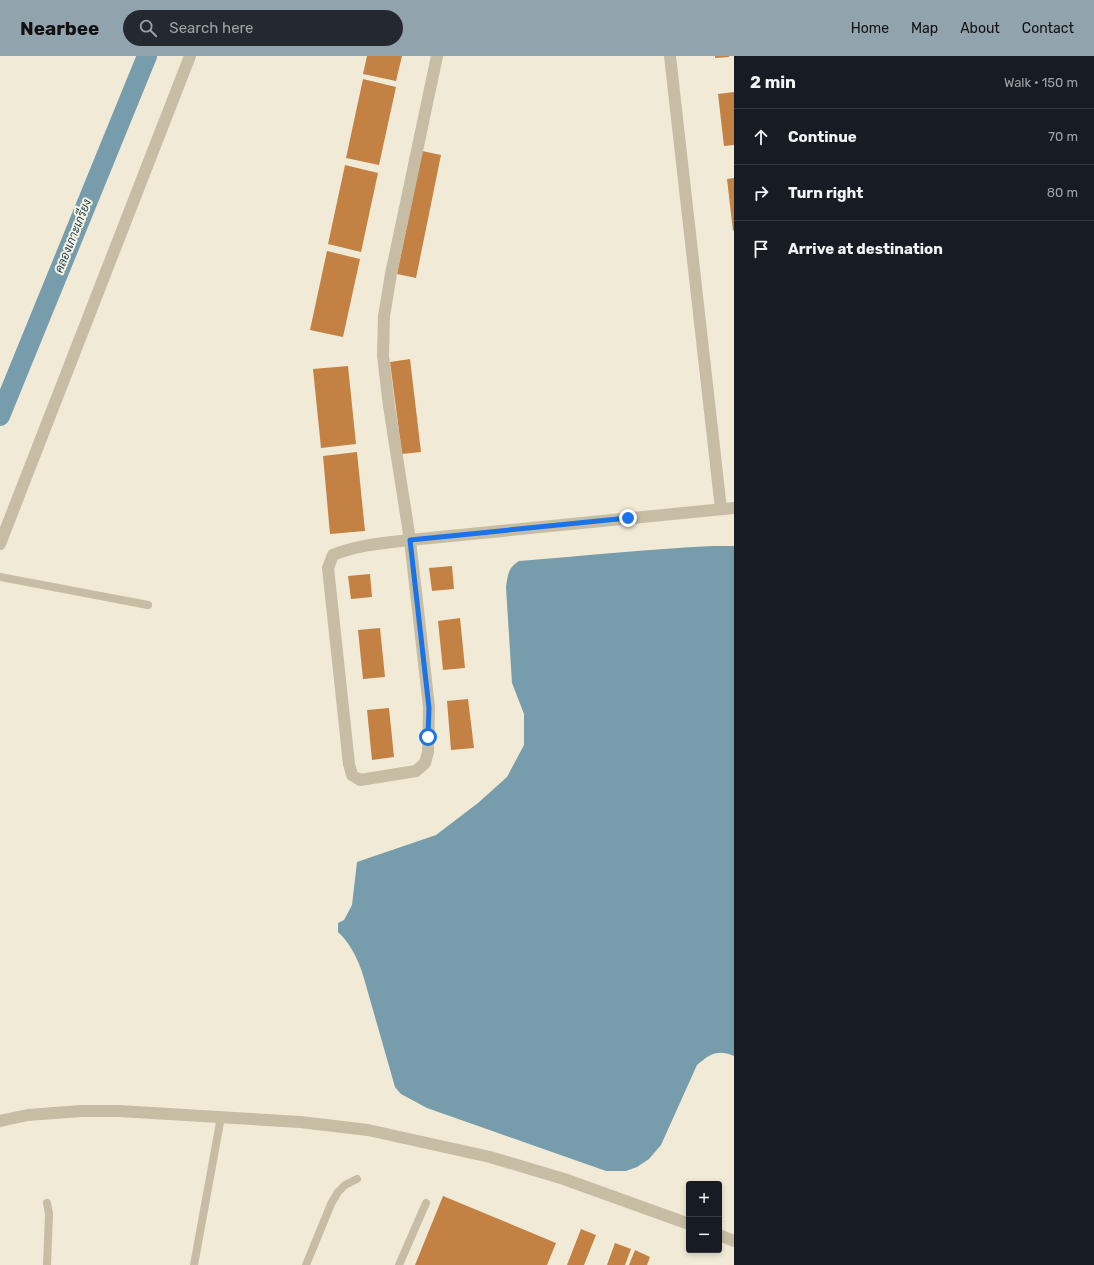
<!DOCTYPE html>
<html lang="en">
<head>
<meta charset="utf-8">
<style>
	:root { --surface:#171b24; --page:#242831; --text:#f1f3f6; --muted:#9ea1a6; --line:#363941; --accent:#91a3ad }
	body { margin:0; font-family:Rubik,Sarabun,sans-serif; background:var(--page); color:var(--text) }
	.controls { position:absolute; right:12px; bottom:12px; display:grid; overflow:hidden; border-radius:4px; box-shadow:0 2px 6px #0003 }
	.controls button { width:36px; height:36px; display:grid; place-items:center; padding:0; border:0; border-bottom:1px solid var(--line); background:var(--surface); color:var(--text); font:20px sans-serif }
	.stop { position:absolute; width:12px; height:12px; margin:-9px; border:3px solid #1a73e8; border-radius:50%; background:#fff }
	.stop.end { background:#1a73e8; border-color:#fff; box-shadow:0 1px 4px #0008 }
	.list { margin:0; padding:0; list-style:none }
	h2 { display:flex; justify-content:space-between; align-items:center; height:52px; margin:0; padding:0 16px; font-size:17px }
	h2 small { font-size:13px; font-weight:400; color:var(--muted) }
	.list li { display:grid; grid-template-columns:26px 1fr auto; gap:12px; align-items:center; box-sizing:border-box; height:56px; padding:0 16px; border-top:1px solid var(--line) }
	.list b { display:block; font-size:15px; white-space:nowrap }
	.list em { font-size:13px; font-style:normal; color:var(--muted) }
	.icon { flex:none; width:22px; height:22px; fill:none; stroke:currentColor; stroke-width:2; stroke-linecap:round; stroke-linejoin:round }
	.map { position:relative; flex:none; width:734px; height:1209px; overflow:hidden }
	header { display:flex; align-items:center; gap:24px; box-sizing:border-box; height:56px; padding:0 20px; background:var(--accent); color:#111 }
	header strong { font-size:19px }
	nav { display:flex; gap:22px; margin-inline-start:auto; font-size:14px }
	.search { width:280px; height:36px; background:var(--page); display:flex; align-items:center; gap:10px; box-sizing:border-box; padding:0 14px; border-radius:22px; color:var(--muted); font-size:15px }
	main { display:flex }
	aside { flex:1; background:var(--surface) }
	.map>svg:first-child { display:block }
	.water { fill:#779cac }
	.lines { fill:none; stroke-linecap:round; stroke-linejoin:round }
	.canal { stroke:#779cac; stroke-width:20 }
	.building { fill:#c38243 }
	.lane { stroke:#c7bda4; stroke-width:8 }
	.street { stroke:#c7bda4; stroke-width:12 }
	.route { stroke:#1a73e8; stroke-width:5 }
	.labels { text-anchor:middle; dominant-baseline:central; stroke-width:4; stroke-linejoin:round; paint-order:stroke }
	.water-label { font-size:12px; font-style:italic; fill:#1c4153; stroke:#f8f4e3 }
</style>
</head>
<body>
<header>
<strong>Nearbee</strong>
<div class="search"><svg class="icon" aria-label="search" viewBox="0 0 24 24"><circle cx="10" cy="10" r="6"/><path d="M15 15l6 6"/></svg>Search here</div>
<nav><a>Home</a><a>Map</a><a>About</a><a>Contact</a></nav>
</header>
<main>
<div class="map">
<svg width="734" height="1209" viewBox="0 0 734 1209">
	<rect width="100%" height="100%" fill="#f0ead7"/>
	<!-- water -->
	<path class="water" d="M 713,490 L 734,490 L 734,1000 C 717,993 710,998 697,1009 L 661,1089 L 649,1103 L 637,1111 L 626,1115 L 606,1115 L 427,1052 L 401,1038 L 395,1031 L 363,919 C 358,903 350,887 338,876 L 338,867 L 344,864 L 352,849 L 357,806 L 436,779 L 478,747 L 507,721 L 524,689 L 524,658 L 512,627 L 506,531 C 508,518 508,512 519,505 C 584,500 648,493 713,490 Z"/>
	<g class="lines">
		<!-- canal -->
		<path class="canal" d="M 0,360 L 147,0"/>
	</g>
	<!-- building -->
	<g class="building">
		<path d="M 367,0 L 402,0 L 396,25 L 363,18 Z"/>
		<path d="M 715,0 L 729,0 L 729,1 L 715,2 Z"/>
		<path d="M 363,23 L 396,31 L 379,109 L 346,102 Z"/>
		<path d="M 734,36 L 734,89 L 724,90 L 718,38 Z"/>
		<path d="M 422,95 L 441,99 L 416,222 L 397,218 Z"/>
		<path d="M 345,109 L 378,117 L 361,196 L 328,188 Z"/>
		<path d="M 734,122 L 734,174 L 733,175 L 727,123 Z"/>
		<path d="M 327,195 L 360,203 L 343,281 L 310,274 Z"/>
		<path d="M 410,303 L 421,396 L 402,398 L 390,306 Z"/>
		<path d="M 348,310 L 356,388 L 321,392 L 313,313 Z"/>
		<path d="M 357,396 L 365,475 L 330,478 L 323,400 Z"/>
		<path d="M 452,510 L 454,533 L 432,535 L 429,512 Z"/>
		<path d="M 370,518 L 372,541 L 351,543 L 348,520 Z"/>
		<path d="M 460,562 L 465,612 L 443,614 L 438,565 Z"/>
		<path d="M 380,572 L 385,621 L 363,623 L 358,574 Z"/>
		<path d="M 468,643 L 474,692 L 451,694 L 447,645 Z"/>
		<path d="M 389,652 L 394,701 L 372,704 L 367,654 Z"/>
		<path d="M 443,1140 L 556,1187 L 547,1209 L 415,1209 Z"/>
		<path d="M 581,1173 L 596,1179 L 584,1209 L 567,1209 Z"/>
		<path d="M 615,1187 L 631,1193 L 625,1209 L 607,1209 Z"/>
		<path d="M 635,1194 L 650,1201 L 647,1209 L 629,1209 Z"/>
	</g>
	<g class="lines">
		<!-- lane -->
		<g class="lane">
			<path d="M 0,521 L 148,549"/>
			<path d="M 47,1209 L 49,1158 L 47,1147"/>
			<path d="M 194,1209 L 221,1061"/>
			<path d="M 306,1209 L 331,1148 L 338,1136 L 345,1129 L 357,1123"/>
			<path d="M 399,1209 L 426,1147"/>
		</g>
		<!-- street -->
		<g class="street">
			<path d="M 437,0 L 391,218 L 384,260 L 383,300 L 389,350 L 410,484 L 429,651 L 428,696 L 425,707 L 416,715 L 360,724 L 352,719 L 349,708 L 328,512 L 333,499 C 357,489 384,487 410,484 L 734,452"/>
			<path d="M 670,0 L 721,453"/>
			<path d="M 0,488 L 190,0"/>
			<path d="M 0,1065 L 28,1059 L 81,1055 L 119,1055 L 300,1066 L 368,1074 L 490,1101 L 564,1123 L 689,1168"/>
			<path d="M 719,1179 L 734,1185"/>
		</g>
	</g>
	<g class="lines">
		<!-- route -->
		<path class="route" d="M 428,681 L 429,652 L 410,484 L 628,462"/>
	</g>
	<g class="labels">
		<!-- water labels -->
		<g class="water-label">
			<text transform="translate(73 180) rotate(-68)">คลองเกาะเกรียง</text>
		</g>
	</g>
</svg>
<div class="controls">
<button>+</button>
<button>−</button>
</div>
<div class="stop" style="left:428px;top:681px"></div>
<div class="stop end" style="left:628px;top:462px"></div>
</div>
<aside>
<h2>2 min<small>Walk · 150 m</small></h2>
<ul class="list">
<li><svg class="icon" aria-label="ahead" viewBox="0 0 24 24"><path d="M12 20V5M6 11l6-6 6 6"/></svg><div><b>Continue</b></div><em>70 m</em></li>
<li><svg class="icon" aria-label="right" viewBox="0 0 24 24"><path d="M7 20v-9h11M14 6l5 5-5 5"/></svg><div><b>Turn right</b></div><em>80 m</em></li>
<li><svg class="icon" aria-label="arrive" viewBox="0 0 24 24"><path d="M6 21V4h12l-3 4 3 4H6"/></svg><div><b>Arrive at destination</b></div></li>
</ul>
</aside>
</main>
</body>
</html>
